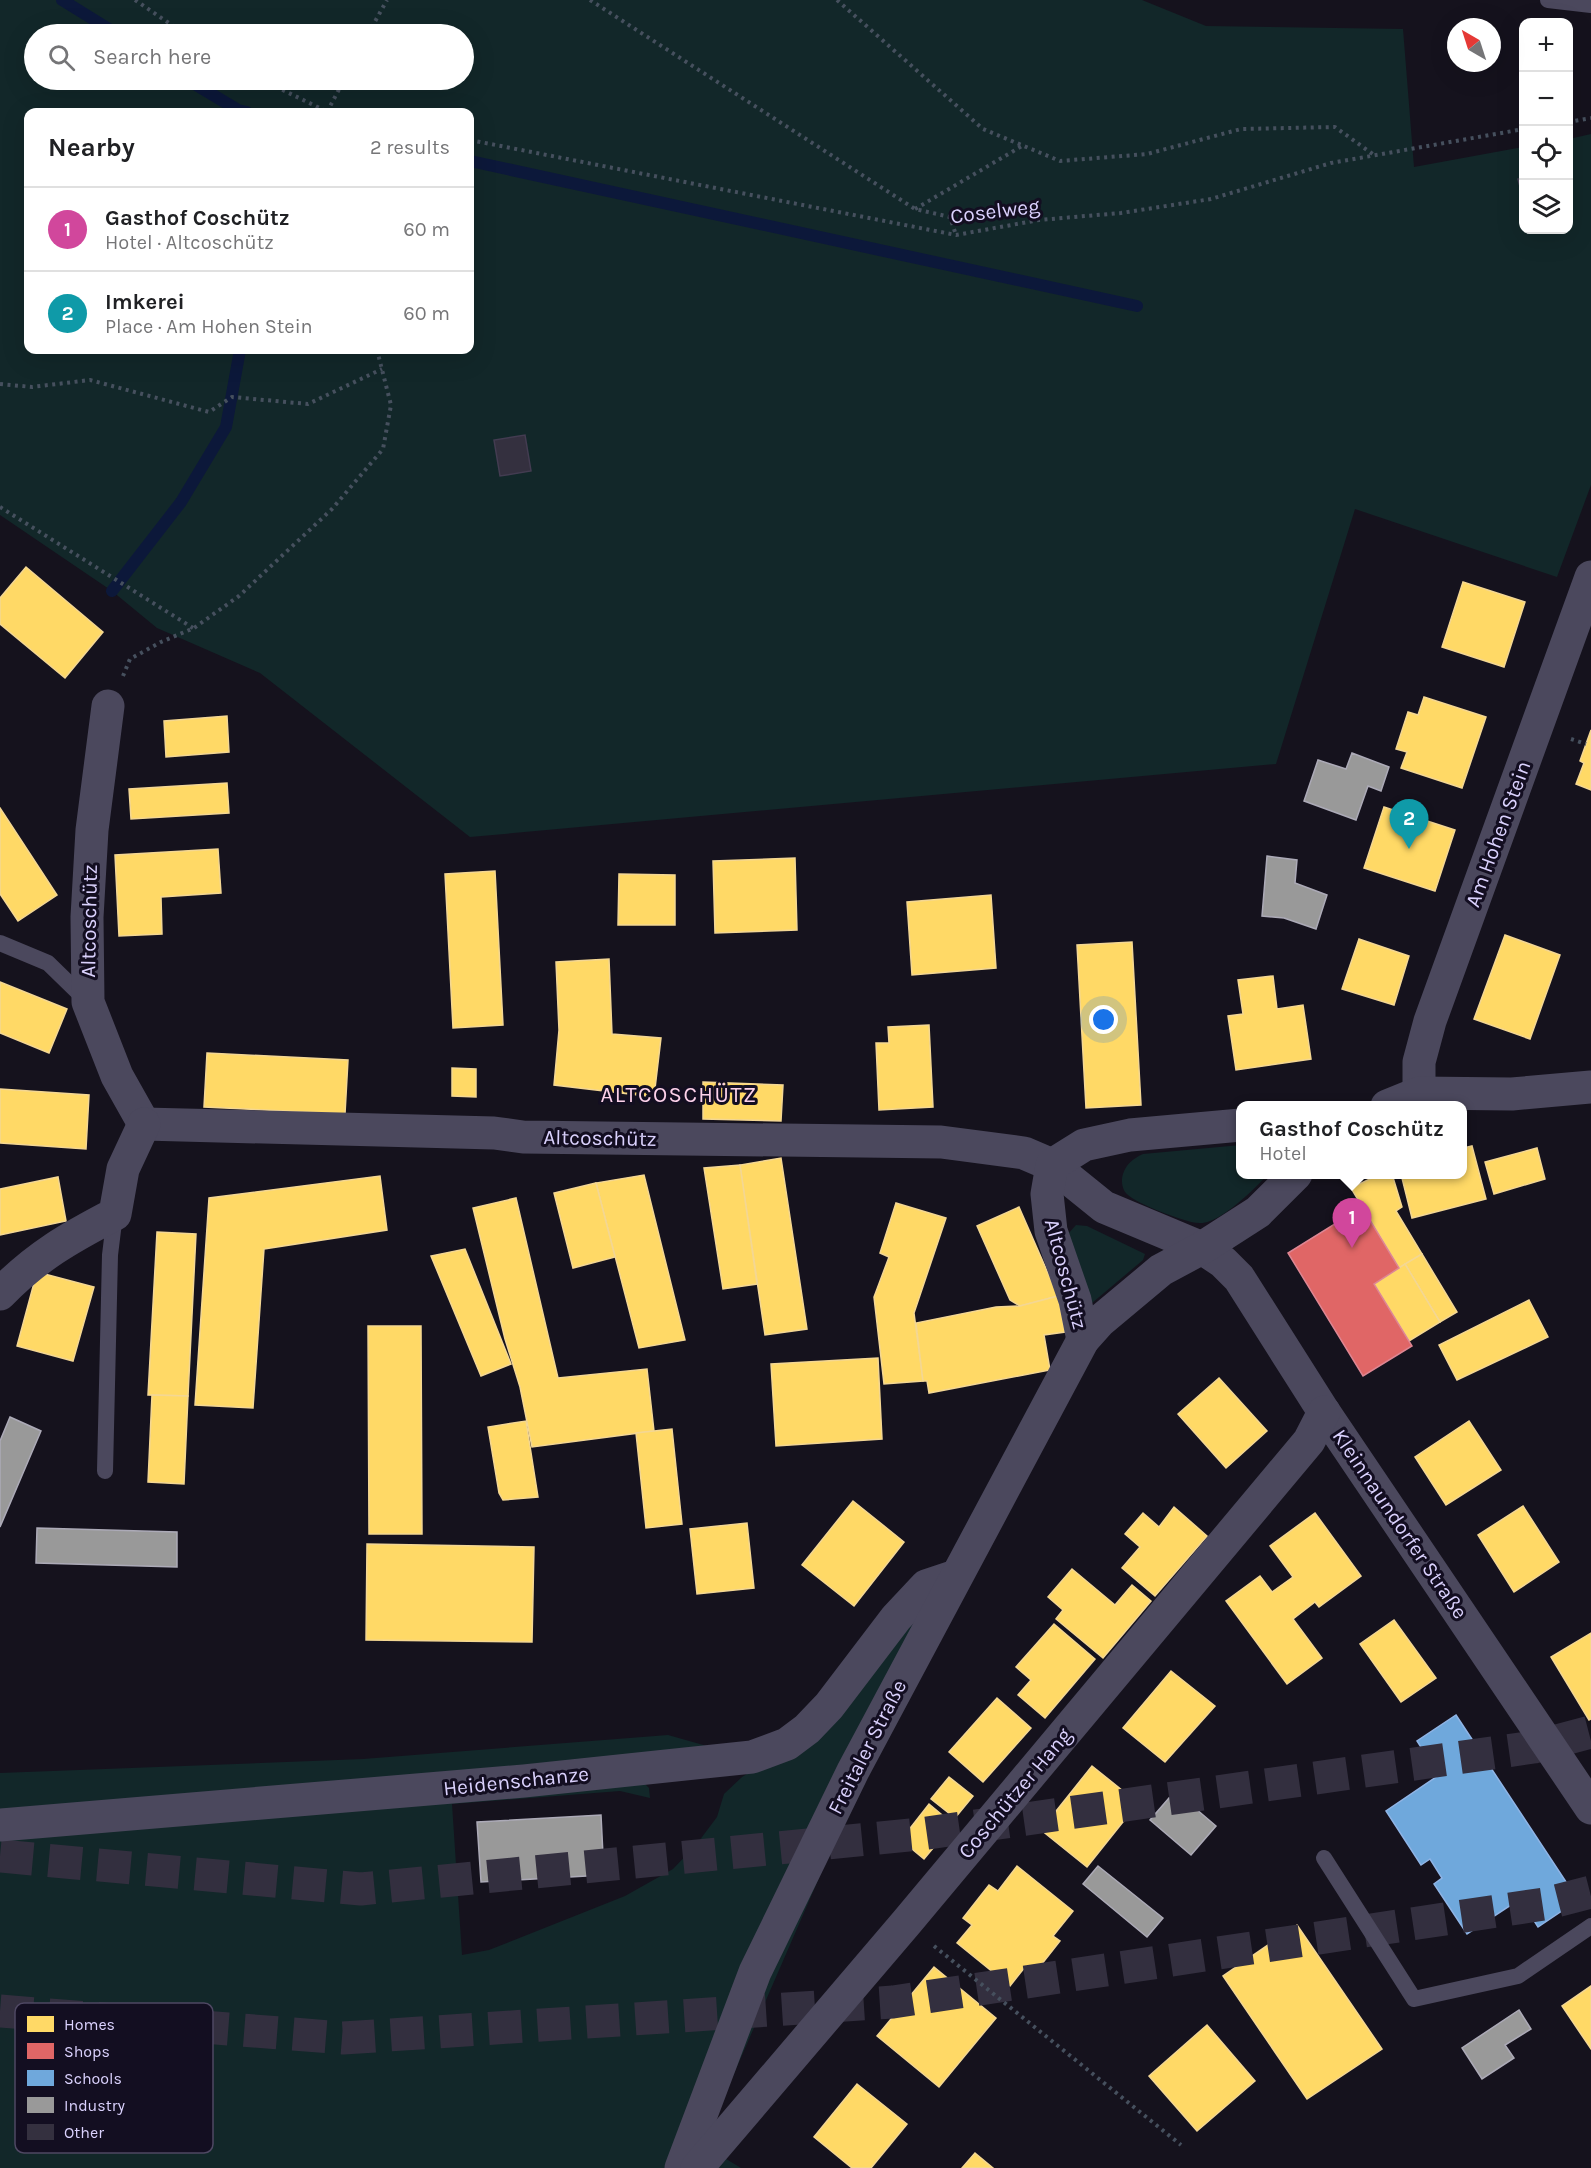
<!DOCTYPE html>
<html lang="en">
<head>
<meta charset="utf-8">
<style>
	:root { --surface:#fff; --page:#f2f2f2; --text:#202124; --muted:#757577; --line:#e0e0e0; --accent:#958eaf }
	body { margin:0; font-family:Karla,sans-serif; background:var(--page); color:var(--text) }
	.controls { position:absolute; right:18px; top:18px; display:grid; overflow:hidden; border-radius:12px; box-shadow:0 6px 24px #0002 }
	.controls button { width:54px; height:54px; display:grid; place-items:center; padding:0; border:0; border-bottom:2px solid var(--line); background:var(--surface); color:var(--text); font:30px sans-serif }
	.compass { position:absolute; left:1447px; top:18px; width:54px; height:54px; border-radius:50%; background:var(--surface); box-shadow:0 6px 24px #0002; rotate:321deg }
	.you { position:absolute; left:1104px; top:1020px; width:21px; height:21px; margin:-15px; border:4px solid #fff; border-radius:50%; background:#1a73e8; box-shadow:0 0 0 9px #1a73e833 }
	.badge { display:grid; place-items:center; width:39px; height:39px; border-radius:50%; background:var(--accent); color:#fff; font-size:20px; font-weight:700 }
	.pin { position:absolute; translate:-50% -50px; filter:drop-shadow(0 2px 3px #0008) }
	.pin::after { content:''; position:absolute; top:32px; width:21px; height:18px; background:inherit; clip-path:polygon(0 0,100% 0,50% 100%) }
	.popup { position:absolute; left:1236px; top:1101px; width:231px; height:78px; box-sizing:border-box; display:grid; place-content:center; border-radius:12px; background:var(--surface); filter:drop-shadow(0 2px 4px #0005); font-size:20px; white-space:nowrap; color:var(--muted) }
	.popup b { font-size:22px; color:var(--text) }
	.popup::after { content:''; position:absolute; left:50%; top:100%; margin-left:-12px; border:12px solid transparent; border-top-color:var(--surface) }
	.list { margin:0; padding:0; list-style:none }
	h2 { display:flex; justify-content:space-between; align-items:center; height:78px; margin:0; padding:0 24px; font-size:26px }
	h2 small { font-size:20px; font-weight:400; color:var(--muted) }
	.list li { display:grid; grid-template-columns:39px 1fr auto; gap:18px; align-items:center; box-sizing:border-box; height:84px; padding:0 24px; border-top:2px solid var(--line) }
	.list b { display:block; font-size:22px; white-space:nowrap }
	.list p { margin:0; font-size:20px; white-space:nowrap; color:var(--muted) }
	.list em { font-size:20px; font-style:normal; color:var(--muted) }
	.icon { flex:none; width:33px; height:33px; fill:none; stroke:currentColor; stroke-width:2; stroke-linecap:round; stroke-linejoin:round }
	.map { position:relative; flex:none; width:1591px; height:2168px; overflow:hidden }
	.search { position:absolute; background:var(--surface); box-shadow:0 6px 24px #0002; left:24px; top:24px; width:450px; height:66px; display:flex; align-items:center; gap:15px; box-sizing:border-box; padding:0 21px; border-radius:33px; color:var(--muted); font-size:22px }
	.panel { position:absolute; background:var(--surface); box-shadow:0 6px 24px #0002; left:24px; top:108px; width:450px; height:246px; border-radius:12px }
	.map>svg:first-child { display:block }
	.green { fill:#122729; fill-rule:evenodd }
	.homes { fill:#ffd966; stroke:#f4d793; stroke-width:1.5 }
	.shops { fill:#e06666; stroke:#de8693; stroke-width:1.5 }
	.schools { fill:#6fa8dc; stroke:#8fb4e6; stroke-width:1.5 }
	.industry { fill:#999; stroke:#acaab7; stroke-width:1.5 }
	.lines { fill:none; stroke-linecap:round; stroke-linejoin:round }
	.stream { stroke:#0c183a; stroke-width:12 }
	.building { fill:#34303f; stroke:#433c51; stroke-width:1.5 }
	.highway-tunnel { stroke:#332f3f; stroke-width:33; stroke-dasharray:33 16; stroke-linecap:butt }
	.path { stroke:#46505e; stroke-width:4; stroke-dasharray:3 4.5; stroke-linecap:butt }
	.lane { stroke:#4b485d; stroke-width:16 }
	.street { stroke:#4b485d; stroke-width:33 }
	.labels { text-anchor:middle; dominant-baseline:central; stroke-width:6; stroke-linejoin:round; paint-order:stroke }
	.street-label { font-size:21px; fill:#dad1fd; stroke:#130e21 }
	.neighbourhood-label { font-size:22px; letter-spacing:1.5px; fill:#fdd2ea; stroke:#130e21 }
	.key { fill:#130e21; stroke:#4f4863; stroke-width:1.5 }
	.key-label { font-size:16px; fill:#dad1fd }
</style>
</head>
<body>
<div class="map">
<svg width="1591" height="2168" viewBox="0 0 1591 2168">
	<rect width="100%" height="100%" fill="#15121d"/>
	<!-- green -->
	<g class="green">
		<path d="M 0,0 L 1142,0 L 1206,26 L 1403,29 L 1414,167 L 1523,147 L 1524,230 L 1568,230 L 1569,139 L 1591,134 L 1591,485 L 1557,577 L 1355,509 L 1276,764 L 470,837 L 260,673 L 157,628 L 112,591 L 0,515 ZM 34,34 L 464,34 L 464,80 L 34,80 ZM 28,112 L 470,112 L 470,350 L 28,350 Z"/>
		<path d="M 1241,1145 L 1241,1174 L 1267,1175 C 1256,1188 1226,1216 1210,1221 C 1203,1224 1197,1223 1191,1222 C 1177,1218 1133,1203 1125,1192 C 1122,1187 1121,1180 1123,1174 C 1126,1164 1134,1158 1143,1154 Z"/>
		<path d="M 1076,1225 L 1087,1226 L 1145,1254 L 1143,1260 L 1092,1303 L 1068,1234 Z"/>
		<path d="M 915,1622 L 869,1763 L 703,2145 L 741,2168 L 0,2168 L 0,1834 L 645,1784 L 649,1788 L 650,1798 L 620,1791 L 452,1804 L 462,1955 L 489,1950 L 625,1896 L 673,1869 L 696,1845 L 717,1817 L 724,1794 L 742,1777 L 765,1763 L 894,1635 Z"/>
		<path d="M 668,1735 L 728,1752 L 0,1815 L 0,1773 L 363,1759 Z"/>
	</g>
	<!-- homes -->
	<g class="homes">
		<path d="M 26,567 L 103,632 L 65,678 L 0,624 L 0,598 Z"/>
		<path d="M 1463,582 L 1525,602 L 1504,667 L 1442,647 Z"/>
		<path d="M 1424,697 L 1486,717 L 1462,788 L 1401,768 L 1407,752 L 1396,749 L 1408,712 L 1418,715 Z"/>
		<path d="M 227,716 L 229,752 L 166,757 L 164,721 Z"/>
		<path d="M 1591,730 L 1591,790 L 1576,784 L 1584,763 L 1580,761 Z"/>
		<path d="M 227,783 L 229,813 L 131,819 L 129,789 Z"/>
		<path d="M 1384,807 L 1455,830 L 1435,891 L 1364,868 Z"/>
		<path d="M 0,808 L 57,895 L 18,921 L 0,894 Z"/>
		<path d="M 218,849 L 221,893 L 161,897 L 162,934 L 119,936 L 115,855 Z"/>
		<path d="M 795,858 L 797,930 L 715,933 L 713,861 Z"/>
		<path d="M 495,871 L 503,1025 L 453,1028 L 445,874 Z"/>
		<path d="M 619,874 L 675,875 L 675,925 L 618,925 Z"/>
		<path d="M 991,895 L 996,968 L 912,975 L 907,902 Z"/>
		<path d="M 1505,935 L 1560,955 L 1530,1039 L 1474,1019 Z"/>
		<path d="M 1359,939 L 1409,956 L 1394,1005 L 1342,989 Z"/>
		<path d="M 1132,942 L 1141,1105 L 1086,1108 L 1077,945 Z"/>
		<path d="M 609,959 L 612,1034 L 661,1038 L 654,1097 L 554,1085 L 559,1030 L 556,962 Z"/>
		<path d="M 1273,976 L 1277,1009 L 1303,1005 L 1311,1059 L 1236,1070 L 1228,1016 L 1243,1014 L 1238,980 Z"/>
		<path d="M 0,982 L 67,1009 L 49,1053 L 0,1033 Z"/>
		<path d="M 929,1025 L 933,1107 L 879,1110 L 876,1043 L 889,1043 L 888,1027 Z"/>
		<path d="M 207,1053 L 348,1060 L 345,1114 L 204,1107 Z"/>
		<path d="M 452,1068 L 476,1069 L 476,1097 L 452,1096 Z"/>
		<path d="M 703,1082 L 783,1085 L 781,1121 L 703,1119 Z"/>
		<path d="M 0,1089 L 89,1095 L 86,1149 L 0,1143 Z"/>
		<path d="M 1472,1146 L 1486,1199 L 1412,1218 L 1401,1174 L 1463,1174 L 1463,1148 Z"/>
		<path d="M 1537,1148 L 1545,1179 L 1494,1194 L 1485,1162 Z"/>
		<path d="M 781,1158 L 807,1329 L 765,1335 L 740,1165 Z"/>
		<path d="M 740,1165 L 757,1284 L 723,1289 L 704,1168 Z"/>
		<path d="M 1380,1174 L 1392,1174 L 1402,1207 L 1396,1211 L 1422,1254 L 1399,1268 L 1351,1188 Z"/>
		<path d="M 644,1175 L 685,1340 L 639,1348 L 596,1183 Z"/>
		<path d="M 380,1176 L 387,1230 L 264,1249 L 253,1408 L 195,1405 L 209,1198 Z"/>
		<path d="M 58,1177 L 66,1221 L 0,1235 L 0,1189 Z"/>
		<path d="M 596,1183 L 615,1257 L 573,1268 L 554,1193 Z"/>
		<path d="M 516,1198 L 558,1378 L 647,1369 L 654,1431 L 532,1447 L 520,1387 L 505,1339 L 473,1208 Z"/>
		<path d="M 896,1203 L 946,1218 L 914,1313 L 923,1381 L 884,1384 L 874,1297 L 889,1257 L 880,1253 Z"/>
		<path d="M 1019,1207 L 1058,1296 L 1020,1306 L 1010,1300 L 977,1226 Z"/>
		<path d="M 157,1232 L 196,1234 L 188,1396 L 148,1395 Z"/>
		<path d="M 465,1249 L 511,1364 L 481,1376 L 431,1256 Z"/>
		<path d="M 1422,1254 L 1457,1312 L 1440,1322 L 1405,1264 Z"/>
		<path d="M 1405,1264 L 1440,1322 L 1409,1341 L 1374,1284 Z"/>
		<path d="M 37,1272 L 94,1287 L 73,1361 L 17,1346 Z"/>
		<path d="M 1058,1296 L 1065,1332 L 1044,1335 L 1050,1370 L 929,1393 L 927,1381 L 923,1381 L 916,1323 L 996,1307 L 1020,1306 Z"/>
		<path d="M 1529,1300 L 1548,1337 L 1457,1380 L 1439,1345 Z"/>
		<path d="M 368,1326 L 421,1326 L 422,1534 L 369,1534 Z"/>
		<path d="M 878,1358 L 882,1439 L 776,1446 L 771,1364 Z"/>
		<path d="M 1219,1378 L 1267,1431 L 1226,1468 L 1178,1414 Z"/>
		<path d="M 152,1395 L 188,1396 L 184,1484 L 148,1482 Z"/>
		<path d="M 526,1421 L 538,1497 L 503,1500 L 499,1493 L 488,1427 Z"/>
		<path d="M 1469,1421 L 1501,1470 L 1446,1505 L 1415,1457 Z"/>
		<path d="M 672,1429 L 682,1524 L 646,1528 L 636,1433 Z"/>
		<path d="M 853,1501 L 904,1542 L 854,1606 L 802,1565 Z"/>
		<path d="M 1523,1506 L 1559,1562 L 1514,1592 L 1478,1535 Z"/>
		<path d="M 1174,1507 L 1207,1536 L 1155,1596 L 1122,1568 L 1140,1547 L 1125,1534 L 1143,1513 L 1159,1527 Z"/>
		<path d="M 1315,1513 L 1361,1576 L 1319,1607 L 1315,1602 L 1293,1619 L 1322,1658 L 1287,1684 L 1226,1601 L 1260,1576 L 1272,1592 L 1293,1577 L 1270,1546 Z"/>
		<path d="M 747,1523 L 754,1588 L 697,1594 L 690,1529 Z"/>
		<path d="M 367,1544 L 534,1547 L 532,1642 L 366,1640 Z"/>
		<path d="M 1072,1569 L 1115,1605 L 1132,1585 L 1151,1601 L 1103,1658 L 1056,1619 L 1063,1610 L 1048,1597 Z"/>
		<path d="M 1394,1620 L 1436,1678 L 1401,1702 L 1360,1644 Z"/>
		<path d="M 1054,1624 L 1095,1659 L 1045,1718 L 1018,1695 L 1031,1680 L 1016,1667 Z"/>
		<path d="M 1591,1633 L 1591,1719 L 1589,1720 L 1551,1657 Z"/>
		<path d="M 1171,1671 L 1215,1706 L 1165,1762 L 1123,1728 Z"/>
		<path d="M 997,1698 L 1031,1728 L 983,1782 L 949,1752 Z"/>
		<path d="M 1092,1766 L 1138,1803 L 1087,1867 L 1041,1830 Z"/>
		<path d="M 949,1777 L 973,1796 L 955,1818 L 931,1799 Z"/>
		<path d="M 929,1804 L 953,1824 L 924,1859 L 901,1840 Z"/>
		<path d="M 1017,1866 L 1073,1911 L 1053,1936 L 1060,1941 L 1034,1974 L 1025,1967 L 1010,1986 L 957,1943 L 972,1925 L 963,1918 L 989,1885 L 998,1891 Z"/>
		<path d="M 1297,1925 L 1382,2049 L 1307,2099 L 1223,1976 Z"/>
		<path d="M 934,1967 L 996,2018 L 939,2087 L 877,2036 Z"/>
		<path d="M 1591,1986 L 1591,2049 L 1562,2006 Z"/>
		<path d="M 1207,2025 L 1255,2081 L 1197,2131 L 1149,2076 Z"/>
		<path d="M 857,2084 L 907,2124 L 871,2168 L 852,2168 L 814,2137 Z"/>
		<path d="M 975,2153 L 993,2168 L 962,2168 Z"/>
	</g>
	<!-- shops -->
	<path class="shops" d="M 1362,1207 L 1399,1268 L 1374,1284 L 1412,1346 L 1363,1376 L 1288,1253 Z"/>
	<!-- schools -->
	<path class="schools" d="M 1456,1715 L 1578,1900 L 1538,1927 L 1520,1899 L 1467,1934 L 1434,1884 L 1442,1878 L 1430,1859 L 1421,1865 L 1386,1811 L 1439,1775 L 1417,1741 Z"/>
	<!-- industry -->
	<g class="industry">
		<path d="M 1352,753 L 1389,767 L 1381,791 L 1368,786 L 1356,820 L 1304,801 L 1318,760 L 1346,769 Z"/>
		<path d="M 1267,856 L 1297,860 L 1295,883 L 1327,895 L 1316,929 L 1284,918 L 1262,916 Z"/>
		<path d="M 10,1417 L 41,1431 L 0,1527 L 0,1441 Z"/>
		<path d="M 37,1528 L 177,1532 L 177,1567 L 36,1563 Z"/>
		<path d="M 1175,1791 L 1216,1826 L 1191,1855 L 1150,1820 Z"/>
		<path d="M 601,1815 L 604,1875 L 481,1882 L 477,1822 Z"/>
		<path d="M 1098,1866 L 1163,1918 L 1147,1937 L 1083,1884 Z"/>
		<path d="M 1519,2010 L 1531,2029 L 1505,2045 L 1514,2058 L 1482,2079 L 1462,2048 Z"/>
	</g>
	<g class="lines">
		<!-- stream -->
		<g class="stream">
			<path d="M 62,0 L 117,34"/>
			<path d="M 188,80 L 238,110 L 247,112"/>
			<path d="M 470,161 L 1137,306"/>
			<path d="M 112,591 L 181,502 L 226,427 L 240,350"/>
		</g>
	</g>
	<!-- building -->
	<g class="building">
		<path d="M 1524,178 L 1524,202 L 1518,179 Z"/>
		<path d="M 525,435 L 531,471 L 500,476 L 494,440 Z"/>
	</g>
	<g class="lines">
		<!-- highway-tunnel -->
		<g class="highway-tunnel">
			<path d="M 0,1856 L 361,1889 L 920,1834 L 1534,1747 L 1591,1732"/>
			<path d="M 0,2011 L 343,2038 L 893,2002 L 1544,1904 L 1591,1892"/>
		</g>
		<!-- path -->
		<g class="path">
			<path d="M 135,0 L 185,34"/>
			<path d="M 590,0 L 915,209 L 950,217 L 956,235"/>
			<path d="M 837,0 L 983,129 L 1060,161 L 1147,154 L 1241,129 L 1335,127 L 1374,155"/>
			<path d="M 368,34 L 387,0"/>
			<path d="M 262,80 L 328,112"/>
			<path d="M 327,112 L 344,80"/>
			<path d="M 1568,122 L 1591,118"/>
			<path d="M 470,140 L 956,235 L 1039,220 L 1121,213 L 1211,199 L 1331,163 L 1524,129"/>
			<path d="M 915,209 L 1022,146"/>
			<path d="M 0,384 L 32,387 L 90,380 L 209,412 L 232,397 L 308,404 L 382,369"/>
			<path d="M 0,507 L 193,628"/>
			<path d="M 123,676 L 130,659 L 161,642 L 194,628 L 239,596 L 332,509 L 383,449 L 391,405 L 377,350"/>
			<path d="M 1571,739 L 1586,744"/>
			<path d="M 934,1946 L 1181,2145"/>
		</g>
		<!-- lane -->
		<g class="lane">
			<path d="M 1548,0 L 1591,5"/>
			<path d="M 0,943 L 48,963 L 87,1001"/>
			<path d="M 105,1471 L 110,1255 L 115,1214"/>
			<path d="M 1324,1858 L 1414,1999 L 1518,1976 L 1591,1926"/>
		</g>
		<!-- street -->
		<g class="street">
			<path d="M 108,706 L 92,830 L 87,917 L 88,1002 L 117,1076 L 144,1124"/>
			<path d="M 1419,1093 L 1419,1062 L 1430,1021 L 1591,577"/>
			<path d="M 1387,1106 L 1419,1093 L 1512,1094 L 1591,1087"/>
			<path d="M 144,1124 L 494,1133 L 523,1137 L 941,1142 L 1024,1153 L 1052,1165 L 1104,1207 L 1202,1248 L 1223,1262 L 1239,1278 L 1324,1412 L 1591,1808"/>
			<path d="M 0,1294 C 37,1256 69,1238 115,1214 L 123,1169 L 144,1124"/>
			<path d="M 1083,1340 L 1075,1300 L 1051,1231 L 1047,1194 L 1052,1165 L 1084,1145 L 1130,1135 L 1241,1125"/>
			<path d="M 0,1825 L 524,1781 L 752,1757 L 787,1744 L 807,1729 L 829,1706 L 896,1618 L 926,1586 L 956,1576"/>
			<path d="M 681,2168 L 755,1972 L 853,1771 L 1083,1340 L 1100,1321 L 1161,1270 L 1202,1248 L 1258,1212 L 1296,1174"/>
			<path d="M 697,2168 L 906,1923 L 1309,1441 L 1324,1412"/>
		</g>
	</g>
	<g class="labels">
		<!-- street labels -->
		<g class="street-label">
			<text transform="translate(995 211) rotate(-7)">Coselweg</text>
			<text transform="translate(1498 834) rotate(-70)">Am Hohen Stein</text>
			<text transform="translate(89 921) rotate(-89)">Altcoschütz</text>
			<text transform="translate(600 1138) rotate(1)">Altcoschütz</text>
			<text transform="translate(1066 1274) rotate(75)">Altcoschütz</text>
			<text transform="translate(1400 1524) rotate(56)">Kleinnaundorfer Straße</text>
			<text transform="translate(867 1747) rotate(-63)">Freitaler Straße</text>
			<text transform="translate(516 1781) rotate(-6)">Heidenschanze</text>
			<text transform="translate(1015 1793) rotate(-50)">Coschützer Hang</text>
		</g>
		<!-- neighbourhood labels -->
		<g class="neighbourhood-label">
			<text x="679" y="1095">ALTCOSCHÜTZ</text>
		</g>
	</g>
	<!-- legend -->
	<rect x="15" y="2003" width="198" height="150" rx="9" class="key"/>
	<rect x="27" y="2016" width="27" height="16" fill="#ffd966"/>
	<rect x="27" y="2043" width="27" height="16" fill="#e06666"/>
	<rect x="27" y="2070" width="27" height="16" fill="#6fa8dc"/>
	<rect x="27" y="2097" width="27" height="16" fill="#999"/>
	<rect x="27" y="2124" width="27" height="16" fill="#34303f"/>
	<g class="key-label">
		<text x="64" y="2030">Homes</text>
		<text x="64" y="2057">Shops</text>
		<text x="64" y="2084">Schools</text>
		<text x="64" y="2111">Industry</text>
		<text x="64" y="2138">Other</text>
	</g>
</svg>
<div class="controls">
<button>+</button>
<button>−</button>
<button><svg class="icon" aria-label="locate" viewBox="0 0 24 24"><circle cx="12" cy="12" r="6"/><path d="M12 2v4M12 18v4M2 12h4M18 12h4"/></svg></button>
<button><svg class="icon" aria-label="layers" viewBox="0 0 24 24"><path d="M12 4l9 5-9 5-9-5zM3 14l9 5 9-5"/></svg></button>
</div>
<svg class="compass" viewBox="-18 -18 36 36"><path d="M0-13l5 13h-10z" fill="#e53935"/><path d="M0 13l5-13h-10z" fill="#757577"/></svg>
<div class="you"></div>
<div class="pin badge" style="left:1352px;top:1248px;background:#d1479c">1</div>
<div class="popup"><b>Gasthof Coschütz</b>Hotel</div>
<div class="pin badge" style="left:1409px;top:849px;background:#0f9aa8">2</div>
<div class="search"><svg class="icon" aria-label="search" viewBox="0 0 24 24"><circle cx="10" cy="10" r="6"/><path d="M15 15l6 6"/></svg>Search here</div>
<section class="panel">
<h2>Nearby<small>2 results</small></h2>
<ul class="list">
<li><span class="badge" style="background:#d1479c">1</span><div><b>Gasthof Coschütz</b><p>Hotel · Altcoschütz</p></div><em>60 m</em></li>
<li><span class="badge" style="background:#0f9aa8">2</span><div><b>Imkerei</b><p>Place · Am Hohen Stein</p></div><em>60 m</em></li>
</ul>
</section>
</div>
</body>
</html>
